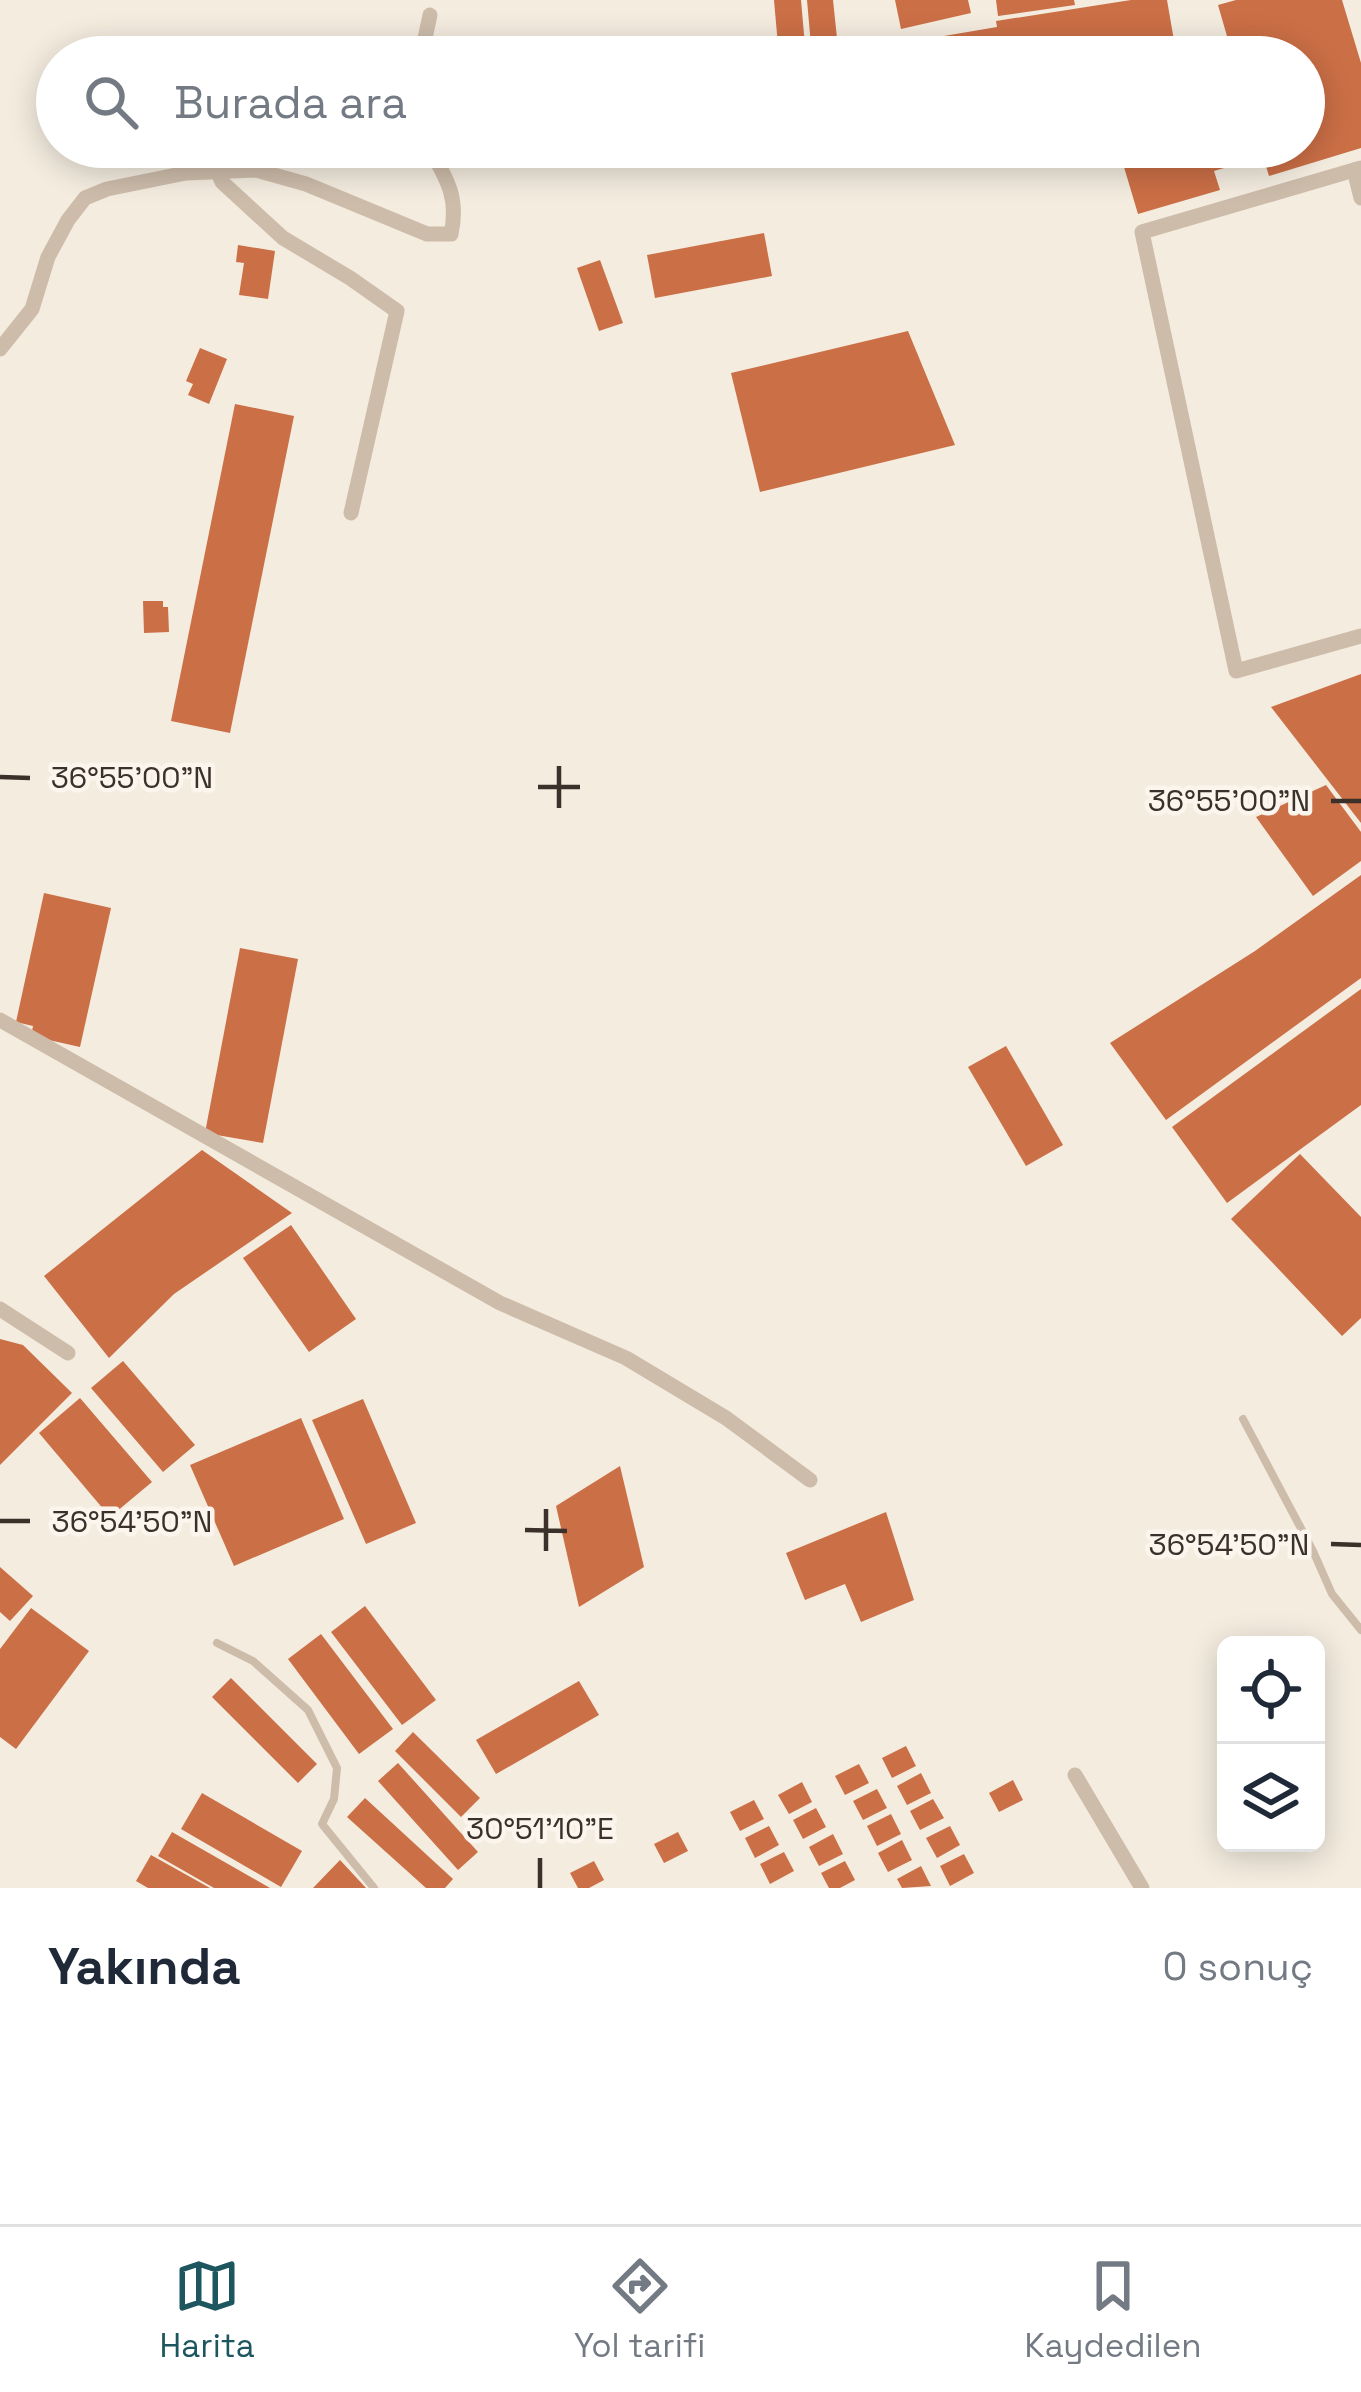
<!DOCTYPE html>
<html lang="tr">
<head>
<meta charset="utf-8">
<style>
	:root { --surface:#fff; --page:#f2f2f3; --text:#1f2937; --muted:#747a83; --line:#e0e1e3; --accent:#1d565f }
	body { margin:0; font-family:"Space Grotesk",sans-serif; background:var(--page); color:var(--text) }
	.controls { position:absolute; right:36px; bottom:36px; display:grid; overflow:hidden; border-radius:18px; box-shadow:0 6px 30px #0003 }
	.controls button { width:108px; height:108px; display:grid; place-items:center; padding:0; border:0; border-bottom:3px solid var(--line); background:var(--surface); color:var(--text); font:60px sans-serif }
	.list { margin:0; padding:0; list-style:none }
	h2 { display:flex; justify-content:space-between; align-items:center; height:156px; margin:0; padding:0 48px; font-size:51px }
	h2 small { font-size:39px; font-weight:400; color:var(--muted) }
	.icon { flex:none; width:66px; height:66px; fill:none; stroke:currentColor; stroke-width:2; stroke-linecap:round; stroke-linejoin:round }
	.map { position:relative; flex:none; width:1361px; height:1888px; overflow:hidden }
	.search { position:absolute; background:var(--surface); box-shadow:0 6px 30px #0003; left:36px; right:36px; top:36px; height:132px; display:flex; align-items:center; gap:30px; box-sizing:border-box; padding:0 42px; border-radius:66px; color:var(--muted); font-size:45px }
	.sheet { height:336px; background:var(--surface) }
	nav { display:flex; justify-content:space-around; align-items:center; box-sizing:border-box; height:168px; border-top:3px solid var(--line); background:var(--surface); font-size:33px; color:var(--muted) }
	nav a { display:grid; justify-items:center; gap:6px }
	nav .on { color:var(--accent) }
	.map>svg:first-child { display:block }
	.building { fill:#cb6f46 }
	.lines { fill:none; stroke-linecap:round; stroke-linejoin:round }
	.lane { stroke:#cdbcaa; stroke-width:8 }
	.street { stroke:#cdbcaa; stroke-width:15 }
	.ticks { fill:none; stroke:#3b302a; stroke-width:4.5 }
	.ticks-label { font-size:30px; text-anchor:middle; fill:#3b302a; stroke:#fbf5ed; stroke-width:9; stroke-linejoin:round; paint-order:stroke }
</style>
</head>
<body>
<div class="map">
<svg width="1361" height="1888" viewBox="0 0 1361 1888">
	<rect width="100%" height="100%" fill="#f4ecdf"/>
	<!-- building -->
	<g class="building">
		<path d="M 774,0 L 801,0 L 806,57 L 779,57 Z"/>
		<path d="M 807,0 L 833,0 L 839,57 L 812,57 Z"/>
		<path d="M 895,0 L 968,0 L 971,13 L 901,29 Z"/>
		<path d="M 996,0 L 1074,0 L 1075,5 L 998,16 Z"/>
		<path d="M 1131,0 L 1167,0 L 1176,52 L 1158,57 L 887,57 L 885,46 L 997,27 L 996,21 Z"/>
		<path d="M 1236,0 L 1342,0 L 1361,63 L 1361,148 L 1269,176 L 1260,147 L 1304,147 L 1304,57 L 1233,57 L 1218,5 Z"/>
		<path d="M 756,36 L 760,57 L 641,57 L 640,54 Z"/>
		<path d="M 1220,45 L 1224,57 L 1184,57 L 1184,56 Z"/>
		<path d="M 1118,147 L 1251,147 L 1254,159 L 1214,171 L 1220,190 L 1138,214 Z"/>
		<path d="M 764,233 L 772,276 L 655,298 L 647,255 Z"/>
		<path d="M 238,245 L 275,251 L 268,299 L 239,295 L 244,263 L 236,262 Z"/>
		<path d="M 600,260 L 623,323 L 599,331 L 577,268 Z"/>
		<path d="M 908,331 L 955,445 L 760,492 L 731,373 Z"/>
		<path d="M 200,348 L 227,359 L 209,404 L 188,395 L 193,384 L 186,381 Z"/>
		<path d="M 235,404 L 294,416 L 230,733 L 171,721 Z"/>
		<path d="M 143,601 L 163,601 L 163,607 L 168,607 L 169,632 L 144,633 Z"/>
		<path d="M 1361,674 L 1361,823 L 1271,707 Z"/>
		<path d="M 1326,785 L 1361,832 L 1361,861 L 1313,896 L 1256,817 Z"/>
		<path d="M 1361,875 L 1361,978 L 1166,1120 L 1110,1043 L 1255,951 Z"/>
		<path d="M 44,893 L 111,908 L 80,1047 L 31,1036 L 33,1026 L 16,1022 Z"/>
		<path d="M 240,948 L 298,959 L 263,1143 L 205,1133 Z"/>
		<path d="M 1361,989 L 1361,1105 L 1227,1203 L 1172,1127 Z"/>
		<path d="M 1006,1046 L 1063,1145 L 1026,1166 L 968,1067 Z"/>
		<path d="M 202,1150 L 292,1213 L 174,1294 L 109,1358 L 44,1276 Z"/>
		<path d="M 1300,1154 L 1361,1217 L 1361,1318 L 1342,1336 L 1231,1219 Z"/>
		<path d="M 291,1225 L 356,1319 L 309,1352 L 243,1258 Z"/>
		<path d="M 0,1339 L 23,1345 L 72,1393 L 0,1465 Z"/>
		<path d="M 123,1361 L 195,1445 L 163,1472 L 91,1388 Z"/>
		<path d="M 80,1398 L 152,1482 L 110,1517 L 39,1433 Z"/>
		<path d="M 363,1399 L 416,1523 L 366,1544 L 312,1420 Z"/>
		<path d="M 301,1418 L 344,1519 L 234,1566 L 190,1465 Z"/>
		<path d="M 620,1466 L 644,1567 L 579,1607 L 556,1506 Z"/>
		<path d="M 886,1512 L 914,1600 L 861,1622 L 845,1584 L 805,1600 L 786,1553 Z"/>
		<path d="M 0,1567 L 33,1596 L 10,1621 L 0,1612 Z"/>
		<path d="M 365,1606 L 436,1700 L 402,1725 L 331,1632 Z"/>
		<path d="M 31,1608 L 89,1651 L 16,1749 L 0,1737 L 0,1649 Z"/>
		<path d="M 321,1634 L 393,1729 L 359,1754 L 288,1659 Z"/>
		<path d="M 231,1678 L 317,1764 L 298,1783 L 212,1697 Z"/>
		<path d="M 579,1681 L 599,1715 L 496,1774 L 476,1740 Z"/>
		<path d="M 413,1732 L 480,1798 L 461,1817 L 395,1751 Z"/>
		<path d="M 906,1746 L 916,1766 L 892,1778 L 882,1758 Z"/>
		<path d="M 398,1763 L 478,1852 L 458,1870 L 378,1781 Z"/>
		<path d="M 859,1764 L 869,1783 L 845,1795 L 835,1776 Z"/>
		<path d="M 921,1773 L 931,1793 L 907,1805 L 897,1786 Z"/>
		<path d="M 1013,1780 L 1023,1800 L 999,1812 L 989,1793 Z"/>
		<path d="M 802,1782 L 812,1802 L 789,1814 L 778,1795 Z"/>
		<path d="M 877,1789 L 887,1808 L 863,1820 L 853,1801 Z"/>
		<path d="M 202,1793 L 302,1851 L 281,1887 L 181,1829 Z"/>
		<path d="M 365,1798 L 453,1879 L 445,1888 L 426,1888 L 347,1817 Z"/>
		<path d="M 933,1799 L 944,1818 L 920,1830 L 910,1811 Z"/>
		<path d="M 754,1800 L 764,1819 L 740,1831 L 730,1812 Z"/>
		<path d="M 816,1808 L 826,1827 L 803,1839 L 793,1820 Z"/>
		<path d="M 891,1814 L 901,1834 L 877,1846 L 867,1826 Z"/>
		<path d="M 769,1826 L 779,1845 L 755,1858 L 745,1838 Z"/>
		<path d="M 950,1826 L 960,1845 L 937,1858 L 926,1838 Z"/>
		<path d="M 172,1832 L 270,1888 L 214,1888 L 158,1856 Z"/>
		<path d="M 678,1832 L 688,1851 L 664,1863 L 654,1844 Z"/>
		<path d="M 833,1834 L 843,1854 L 819,1866 L 809,1847 Z"/>
		<path d="M 902,1840 L 912,1860 L 888,1872 L 878,1853 Z"/>
		<path d="M 784,1852 L 794,1871 L 770,1884 L 760,1864 Z"/>
		<path d="M 964,1854 L 974,1873 L 950,1886 L 940,1866 Z"/>
		<path d="M 151,1855 L 210,1888 L 148,1888 L 136,1881 Z"/>
		<path d="M 340,1860 L 366,1888 L 313,1888 Z"/>
		<path d="M 594,1861 L 604,1880 L 589,1888 L 578,1888 L 570,1873 Z"/>
		<path d="M 845,1861 L 855,1880 L 840,1888 L 829,1888 L 821,1873 Z"/>
		<path d="M 921,1866 L 931,1886 L 902,1888 L 897,1879 Z"/>
	</g>
	<g class="lines">
		<!-- lane -->
		<g class="lane">
			<path d="M 1243,1419 L 1313,1551 L 1332,1594 L 1361,1630"/>
			<path d="M 217,1643 L 253,1661 L 308,1710 L 337,1768 L 334,1799 L 322,1824 L 374,1888"/>
		</g>
		<!-- street -->
		<g class="street">
			<path d="M 421,57 L 430,15"/>
			<path d="M 1361,168 L 1142,232 L 1236,671 L 1361,636"/>
			<path d="M 1354,170 L 1361,198"/>
			<path d="M 217,171 L 222,182 L 283,238 L 350,278 L 397,311 L 351,513"/>
			<path d="M 0,349 L 32,309 L 48,257 L 68,220 L 85,198 L 107,189 L 186,173 L 256,170 L 306,184 L 427,234 L 451,234 C 459,198 447,179 429,147"/>
			<path d="M 0,1020 L 500,1303 L 626,1358 L 726,1418 L 810,1480"/>
			<path d="M 0,1309 L 68,1353"/>
			<path d="M 1075,1775 L 1142,1888"/>
		</g>
	</g>
	<!-- ticks -->
	<path class="ticks" d="M 0,777 L 30,778M 538,787 L 580,787M 1331,801 L 1361,801M 559,808 L 559,766M 0,1521 L 30,1521M 525,1530 L 567,1531M 1331,1544 L 1361,1545M 546,1551 L 546,1509M 540,1888 L 540,1858"/>
	<g class="ticks-label">
		<text x="132" y="788">36°55'00"N</text>
		<text x="1229" y="811">36°55'00"N</text>
		<text x="132" y="1532">36°54'50"N</text>
		<text x="1229" y="1555">36°54'50"N</text>
		<text x="540" y="1839">30°51'10"E</text>
	</g>
</svg>
<div class="controls">
<button><svg class="icon" aria-label="locate" viewBox="0 0 24 24"><circle cx="12" cy="12" r="6"/><path d="M12 2v4M12 18v4M2 12h4M18 12h4"/></svg></button>
<button><svg class="icon" aria-label="layers" viewBox="0 0 24 24"><path d="M12 4l9 5-9 5-9-5zM3 14l9 5 9-5"/></svg></button>
</div>
<div class="search"><svg class="icon" aria-label="search" viewBox="0 0 24 24"><circle cx="10" cy="10" r="6"/><path d="M15 15l6 6"/></svg>Burada ara</div>
</div>
<section class="sheet">
<h2>Yakında<small>0 sonuç</small></h2>
<ul class="list">
</ul>
</section>
<nav>
<a class="on"><svg class="icon" aria-label="map" viewBox="0 0 24 24"><path d="M3 6l6-2 6 2 6-2v14l-6 2-6-2-6 2zM9 4v14M15 6v14"/></svg>Harita</a>
<a><svg class="icon" aria-label="directions" viewBox="0 0 24 24"><path d="M12 3l9 9-9 9-9-9zM9 14v-3h6M13 9l2 2-2 2"/></svg>Yol tarifi</a>
<a><svg class="icon" aria-label="saved" viewBox="0 0 24 24"><path d="M7 4h10v16l-5-4-5 4z"/></svg>Kaydedilen</a>
</nav>
</body>
</html>
